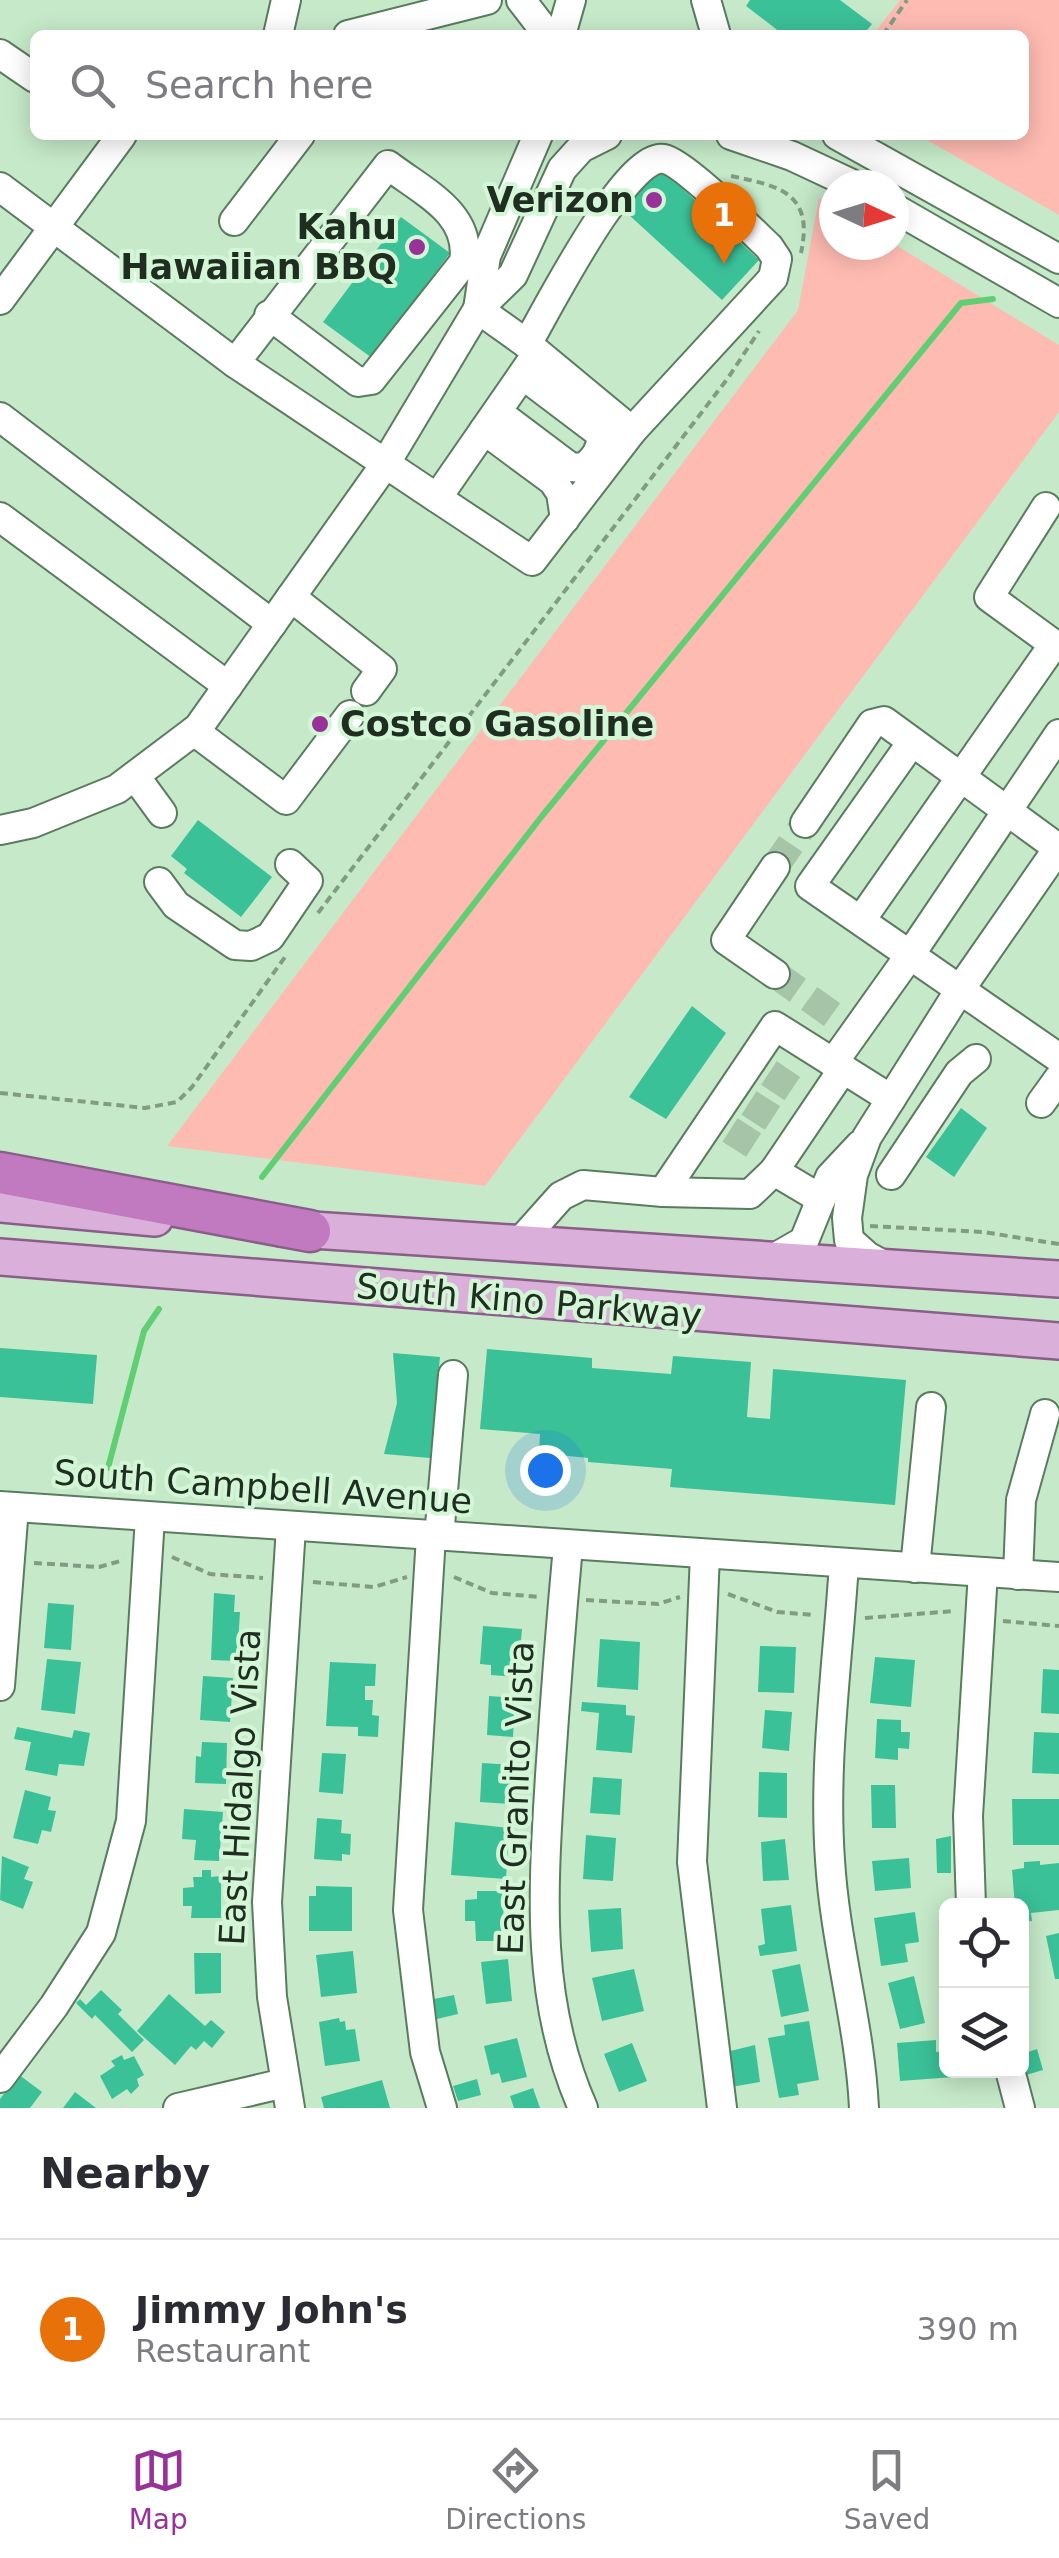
<!DOCTYPE html>
<html lang="en">
<head>
<meta charset="utf-8">
<style>
	:root { --surface:#fff; --page:#f2f2f3; --text:#2b2b33; --muted:#7c7c81; --line:#e1e1e2; --accent:#973298 }
	body { margin:0; font-family:"DejaVu Sans",sans-serif; background:var(--page); color:var(--text) }
	.controls { position:absolute; right:30px; bottom:30px; display:grid; overflow:hidden; border-radius:15px; box-shadow:0 5px 25px #0003 }
	.controls button { width:90px; height:90px; display:grid; place-items:center; padding:0; border:0; border-bottom:2px solid var(--line); background:var(--surface); color:var(--text); font:50px sans-serif }
	.compass { position:absolute; left:819px; top:170px; width:90px; height:90px; border-radius:50%; background:var(--surface); box-shadow:0 5px 25px #0003; rotate:94deg }
	.you { position:absolute; left:545px; top:1470px; width:35px; height:35px; margin:-25px; border:8px solid #fff; border-radius:50%; background:#1a73e8; box-shadow:0 0 0 15px #1a73e833 }
	.badge { display:grid; place-items:center; width:65px; height:65px; border-radius:50%; background:var(--accent); color:#fff; font-size:32px; font-weight:700 }
	.pin { position:absolute; translate:-50% -82px; filter:drop-shadow(0 2px 5px #0008) }
	.pin::after { content:''; position:absolute; top:52px; width:35px; height:30px; background:inherit; clip-path:polygon(0 0,100% 0,50% 100%) }
	.list { margin:0; padding:0; list-style:none }
	h2 { display:flex; justify-content:space-between; align-items:center; height:130px; margin:0; padding:0 40px; font-size:42px }
	h2 small { font-size:32px; font-weight:400; color:var(--muted) }
	.list li { display:grid; grid-template-columns:65px 1fr auto; gap:30px; align-items:center; box-sizing:border-box; height:180px; padding:0 40px; border-top:2px solid var(--line) }
	.list b { display:block; font-size:38px; white-space:nowrap }
	.list p { margin:0; font-size:32px; white-space:nowrap; color:var(--muted) }
	.list em { font-size:32px; font-style:normal; color:var(--muted) }
	.icon { flex:none; width:55px; height:55px; fill:none; stroke:currentColor; stroke-width:2; stroke-linecap:round; stroke-linejoin:round }
	.map { position:relative; flex:none; width:1059px; height:2108px; overflow:hidden }
	.search { position:absolute; background:var(--surface); box-shadow:0 5px 25px #0003; left:30px; right:30px; top:30px; height:110px; display:flex; align-items:center; gap:25px; box-sizing:border-box; padding:0 35px; border-radius:15px; color:var(--muted); font-size:38px }
	.sheet { height:310px; background:var(--surface) }
	nav { display:flex; justify-content:space-around; align-items:center; box-sizing:border-box; height:140px; border-top:2px solid var(--line); background:var(--surface); font-size:28px; color:var(--muted) }
	nav a { display:grid; justify-items:center; gap:5px }
	nav .on { color:var(--accent) }
	.map>svg:first-child { display:block }
	.green { fill:#febbb2 }
	.lines { fill:none; stroke-linecap:round; stroke-linejoin:round }
	.stream { stroke:#60cf73; stroke-width:6 }
	.building { fill:#3bc197 }
	.minor-tunnel { stroke:#a5c4a8; stroke-width:28; stroke-dasharray:28 14; stroke-linecap:butt }
	.minor-casing { stroke:#5b7b5f; stroke-width:32 }
	.major-casing { stroke:#895f89; stroke-width:40 }
	.highway-casing { stroke:#895f89; stroke-width:45 }
	.path { stroke:#819c83; stroke-width:4; stroke-dasharray:8 5; stroke-linecap:butt }
	.minor { stroke:#fff; stroke-width:28 }
	.major { stroke:#daafd9; stroke-width:35 }
	.highway { stroke:#c179c0; stroke-width:40 }
	.poi-dot { fill:#973298; stroke:#d3f7d6; stroke-width:4 }
	.labels { text-anchor:middle; dominant-baseline:central; stroke-width:8; stroke-linejoin:round; paint-order:stroke }
	.poi-label { font-size:35px; font-weight:bold; fill:#202e22; stroke:#d3f7d6; text-anchor:end }
	.street-label { font-size:35px; fill:#202e22; stroke:#d3f7d6 }
</style>
</head>
<body>
<div class="map">
<svg width="1059" height="2108" viewBox="0 0 1059 2108">
	<rect width="100%" height="100%" fill="#c6eac9"/>
	<!-- green -->
	<g class="green">
		<path d="M 900,0 L 1059,0 L 1059,215 L 918,135 L 1024,135 L 1024,35 L 873,35 Z"/>
		<path d="M 819,198 L 834,207 L 834,245 L 894,244 L 1059,345 L 1059,412 L 485,1186 L 167,1146 L 798,310 Z"/>
	</g>
	<g class="lines">
		<!-- stream -->
		<g class="stream">
			<path d="M 262,1177 L 542,816 L 961,303 L 993,299"/>
			<path d="M 108,1468 L 144,1331 L 159,1309"/>
		</g>
	</g>
	<!-- building -->
	<g class="building">
		<path d="M 750,0 L 840,0 L 872,24 L 863,35 L 784,35 L 746,6 Z"/>
		<path d="M 655,163 L 759,260 L 722,300 L 617,204 Z"/>
		<path d="M 401,217 L 450,253 L 372,358 L 323,322 Z"/>
		<path d="M 198,820 L 272,877 L 241,917 L 184,873 L 187,869 L 171,856 Z"/>
		<path d="M 692,1006 L 726,1033 L 666,1119 L 629,1097 Z"/>
		<path d="M 961,1108 L 987,1128 L 954,1177 L 926,1157 Z"/>
		<path d="M 0,1348 L 97,1355 L 93,1404 L 0,1397 Z"/>
		<path d="M 487,1349 L 592,1358 L 592,1368 L 671,1374 L 673,1356 L 751,1362 L 747,1417 L 770,1419 L 773,1369 L 906,1380 L 895,1505 L 670,1487 L 672,1469 L 588,1462 L 588,1458 L 539,1453 L 540,1434 L 480,1429 Z"/>
		<path d="M 393,1353 L 440,1357 L 430,1458 L 384,1454 L 397,1403 Z"/>
		<path d="M 214,1593 L 235,1595 L 234,1612 L 240,1612 L 237,1661 L 211,1660 Z"/>
		<path d="M 48,1603 L 74,1605 L 71,1650 L 44,1648 Z"/>
		<path d="M 483,1626 L 522,1629 L 518,1677 L 491,1675 L 491,1665 L 480,1664 Z"/>
		<path d="M 600,1639 L 640,1642 L 638,1690 L 597,1687 Z"/>
		<path d="M 760,1646 L 796,1647 L 794,1693 L 758,1692 Z"/>
		<path d="M 875,1657 L 915,1660 L 911,1707 L 870,1703 Z"/>
		<path d="M 47,1659 L 81,1662 L 75,1714 L 41,1710 Z"/>
		<path d="M 330,1662 L 376,1664 L 375,1686 L 365,1686 L 365,1700 L 373,1700 L 372,1715 L 379,1716 L 378,1737 L 358,1736 L 358,1727 L 326,1726 Z"/>
		<path d="M 1043,1669 L 1059,1670 L 1059,1714 L 1041,1713 Z"/>
		<path d="M 203,1676 L 233,1678 L 230,1722 L 200,1720 Z"/>
		<path d="M 489,1696 L 515,1698 L 513,1737 L 487,1735 Z"/>
		<path d="M 582,1702 L 626,1705 L 626,1715 L 635,1716 L 632,1753 L 596,1750 L 599,1713 L 581,1711 Z"/>
		<path d="M 765,1710 L 792,1712 L 789,1751 L 762,1748 Z"/>
		<path d="M 877,1719 L 901,1720 L 901,1732 L 910,1732 L 909,1749 L 898,1748 L 898,1760 L 875,1758 Z"/>
		<path d="M 17,1727 L 72,1738 L 74,1730 L 90,1733 L 84,1766 L 59,1764 L 57,1776 L 25,1770 L 31,1742 L 14,1739 Z"/>
		<path d="M 1034,1732 L 1059,1733 L 1059,1774 L 1032,1773 Z"/>
		<path d="M 202,1742 L 227,1743 L 226,1784 L 195,1783 L 196,1756 L 201,1757 Z"/>
		<path d="M 322,1753 L 346,1754 L 343,1794 L 319,1792 Z"/>
		<path d="M 482,1763 L 512,1765 L 510,1804 L 480,1802 Z"/>
		<path d="M 759,1772 L 787,1773 L 787,1818 L 758,1817 Z"/>
		<path d="M 593,1777 L 622,1779 L 620,1815 L 590,1813 Z"/>
		<path d="M 871,1785 L 895,1785 L 896,1828 L 872,1828 Z"/>
		<path d="M 25,1790 L 51,1797 L 48,1810 L 56,1811 L 51,1832 L 42,1830 L 38,1844 L 13,1838 Z"/>
		<path d="M 1012,1799 L 1059,1799 L 1059,1845 L 1013,1845 Z"/>
		<path d="M 184,1809 L 223,1812 L 219,1861 L 194,1860 L 196,1840 L 182,1839 Z"/>
		<path d="M 317,1818 L 342,1820 L 341,1833 L 351,1834 L 350,1855 L 342,1854 L 342,1861 L 314,1859 Z"/>
		<path d="M 455,1822 L 509,1828 L 506,1879 L 451,1875 Z"/>
		<path d="M 586,1835 L 616,1838 L 613,1881 L 583,1879 Z"/>
		<path d="M 951,1836 L 951,1873 L 937,1873 L 936,1839 Z"/>
		<path d="M 785,1839 L 789,1880 L 763,1881 L 761,1842 Z"/>
		<path d="M 2,1856 L 29,1867 L 24,1879 L 33,1882 L 23,1909 L 0,1900 Z"/>
		<path d="M 909,1858 L 911,1888 L 875,1891 L 872,1861 Z"/>
		<path d="M 1040,1861 L 1040,1865 L 1059,1863 L 1059,1910 L 1031,1913 L 1032,1921 L 1022,1922 L 1022,1906 L 1015,1906 L 1012,1870 L 1024,1868 L 1024,1862 Z"/>
		<path d="M 202,1870 L 211,1870 L 211,1877 L 221,1876 L 221,1918 L 191,1918 L 192,1906 L 183,1906 L 183,1888 L 194,1887 L 193,1877 L 202,1877 Z"/>
		<path d="M 316,1886 L 352,1887 L 352,1931 L 309,1931 L 309,1896 L 316,1896 Z"/>
		<path d="M 477,1891 L 503,1891 L 504,1941 L 476,1941 L 475,1921 L 465,1921 L 465,1900 L 477,1899 Z"/>
		<path d="M 791,1905 L 797,1951 L 760,1956 L 758,1946 L 765,1944 L 761,1909 Z"/>
		<path d="M 621,1908 L 623,1949 L 591,1952 L 588,1910 Z"/>
		<path d="M 915,1912 L 919,1942 L 905,1944 L 908,1962 L 881,1966 L 874,1918 Z"/>
		<path d="M 1059,1933 L 1059,1979 L 1055,1979 L 1046,1936 Z"/>
		<path d="M 353,1951 L 357,1993 L 321,1997 L 316,1955 Z"/>
		<path d="M 194,1953 L 221,1953 L 221,1993 L 195,1994 Z"/>
		<path d="M 508,1959 L 512,2001 L 486,2004 L 481,1962 Z"/>
		<path d="M 800,1964 L 809,2011 L 781,2017 L 772,1970 Z"/>
		<path d="M 634,1969 L 644,2011 L 602,2021 L 592,1978 Z"/>
		<path d="M 914,1976 L 925,2023 L 900,2029 L 888,1983 Z"/>
		<path d="M 101,1990 L 122,2010 L 118,2014 L 144,2040 L 132,2052 L 95,2015 L 92,2019 L 76,2003 L 80,1999 L 86,2005 Z"/>
		<path d="M 169,1994 L 205,2026 L 211,2020 L 225,2032 L 212,2048 L 204,2041 L 196,2050 L 191,2046 L 175,2065 L 137,2031 Z"/>
		<path d="M 454,1995 L 458,2014 L 437,2019 L 434,1999 Z"/>
		<path d="M 339,2018 L 340,2022 L 345,2021 L 346,2030 L 355,2029 L 360,2061 L 325,2066 L 319,2022 Z"/>
		<path d="M 809,2021 L 819,2080 L 797,2084 L 799,2095 L 779,2098 L 768,2038 L 785,2035 L 784,2025 Z"/>
		<path d="M 517,2038 L 527,2077 L 502,2083 L 499,2073 L 491,2075 L 484,2046 Z"/>
		<path d="M 936,2040 L 936,2052 L 946,2051 L 946,2070 L 954,2070 L 954,2077 L 900,2081 L 897,2043 Z"/>
		<path d="M 632,2043 L 647,2081 L 619,2092 L 604,2054 Z"/>
		<path d="M 755,2045 L 760,2082 L 731,2087 L 726,2052 Z"/>
		<path d="M 1037,2049 L 1043,2070 L 1026,2075 L 1022,2054 Z"/>
		<path d="M 122,2055 L 124,2060 L 134,2056 L 144,2075 L 137,2079 L 139,2086 L 131,2094 L 127,2089 L 112,2099 L 100,2076 L 115,2066 L 111,2061 Z"/>
		<path d="M 18,2074 L 42,2092 L 30,2108 L 0,2108 L 0,2099 Z"/>
		<path d="M 477,2079 L 481,2095 L 458,2101 L 453,2086 Z"/>
		<path d="M 382,2080 L 390,2108 L 324,2108 L 321,2097 Z"/>
		<path d="M 533,2088 L 540,2108 L 514,2108 L 510,2096 Z"/>
		<path d="M 75,2092 L 96,2108 L 63,2108 Z"/>
	</g>
	<g class="lines">
		<!-- minor-tunnel -->
		<g class="minor-tunnel">
			<path d="M 775,867 L 805,823"/>
			<path d="M 775,974 L 834,1016"/>
			<path d="M 769,1073 L 802,1095"/>
			<path d="M 749,1103 L 782,1124"/>
			<path d="M 730,1130 L 763,1151"/>
		</g>
		<defs>
			<g id="minor">
				<path d="M 521,0 L 548,35"/>
				<path d="M 706,0 L 716,35"/>
				<path d="M 278,35 L 286,0"/>
				<path d="M 348,35 L 487,0"/>
				<path d="M 561,35 L 571,0"/>
				<path d="M 0,54 L 35,78"/>
				<path d="M 731,135 L 792,156 L 854,185"/>
				<path d="M 837,135 L 1059,259"/>
				<path d="M 0,187 L 235,363 L 437,498 L 536,355"/>
				<path d="M 894,208 L 1059,303"/>
				<path d="M 234,221 L 300,135"/>
				<path d="M 0,300 L 122,135"/>
				<path d="M 478,309 L 527,344 L 632,431"/>
				<path d="M 478,309 L 486,256 L 538,135"/>
				<path d="M 235,363 L 388,165 C 423,192 472,213 464,262 L 371,380 L 358,382 L 269,315"/>
				<path d="M 497,412 L 570,467 L 584,468 C 595,458 602,450 601,434 L 523,375"/>
				<path d="M 0,417 L 272,624"/>
				<path d="M 484,430 L 553,481 L 561,493 L 565,519"/>
				<path d="M 437,498 L 532,561 L 632,431 L 773,278 L 777,259 L 769,247 C 751,230 683,162 664,159 C 627,151 546,312 527,344"/>
				<path d="M 1046,507 L 989,597 L 1059,648"/>
				<path d="M 0,517 L 228,686"/>
				<path d="M 291,597 L 382,669 L 366,691"/>
				<path d="M 194,731 L 286,800 L 350,715"/>
				<path d="M 1059,734 L 910,955 L 1059,1058"/>
				<path d="M 135,776 L 162,813"/>
				<path d="M 805,823 L 872,724 L 884,721 L 1058,848"/>
				<path d="M 0,830 L 33,823 L 117,789 L 198,728 L 384,466 L 478,309 L 513,275 L 562,169 L 581,148 L 607,135"/>
				<path d="M 775,867 L 726,940 L 775,974"/>
				<path d="M 159,882 L 176,905 L 235,945 L 251,946 L 270,937 L 308,881 L 290,864"/>
				<path d="M 861,920 L 1054,644"/>
				<path d="M 833,1063 L 910,955 L 810,886 L 912,742"/>
				<path d="M 1041,1103 L 1059,1078"/>
				<path d="M 774,1171 L 821,1199"/>
				<path d="M 891,1175 L 959,1073 L 976,1059"/>
				<path d="M 663,1192 L 750,1194 L 774,1171 L 843,1069"/>
				<path d="M 519,1243 L 561,1196 L 583,1185 L 663,1192 L 775,1026 L 891,1099"/>
				<path d="M 771,1260 L 804,1241 L 830,1177 L 860,1145"/>
				<path d="M 889,1268 L 867,1256 L 849,1240 L 847,1218 L 853,1175 L 867,1137 L 961,988 L 1059,847"/>
				<path d="M 0,1506 L 1059,1577"/>
				<path d="M 431,1536 L 408,1910 L 425,2052 L 442,2108"/>
				<path d="M 439,1537 L 453,1375"/>
				<path d="M 568,1546 C 561,1622 555,1699 550,1776 C 543,1891 535,2000 583,2108"/>
				<path d="M 705,1554 L 692,1862 L 722,2108"/>
				<path d="M 844,1563 C 838,1661 823,1762 830,1860 C 835,1944 860,2025 864,2108"/>
				<path d="M 915,1568 L 931,1407"/>
				<path d="M 1018,1575 L 1021,1500 L 1045,1414"/>
				<path d="M 0,1686 L 14,1507"/>
				<path d="M 971,1906 L 968,1816 L 983,1572"/>
				<path d="M 1010,2070 L 1020,2108"/>
				<path d="M 0,2078 L 54,2006 L 101,1933 L 131,1821 L 150,1517"/>
				<path d="M 178,2108 L 285,2083"/>
				<path d="M 290,2108 L 272,1997 L 267,1902 L 291,1527"/>
			</g>
			<g id="major">
				<path d="M 0,1204 L 155,1218"/>
				<path d="M 282,1228 L 1059,1279"/>
				<path d="M 0,1257 L 1059,1341"/>
			</g>
			<path id="highway" d="M 0,1173 L 310,1231"/>
		</defs>
		<!-- minor casing -->
		<use href="#minor" class="minor-casing"/>
		<!-- major casing -->
		<use href="#major" class="major-casing"/>
		<!-- highway casing -->
		<use href="#highway" class="highway-casing"/>
		<!-- path -->
		<g class="path">
			<path d="M 883,35 L 907,0"/>
			<path d="M 731,176 C 780,186 814,193 801,253"/>
			<path d="M 318,913 L 728,378 L 759,331"/>
			<path d="M 0,1093 L 145,1108 L 177,1102 L 192,1087 L 285,957"/>
			<path d="M 870,1226 L 983,1232 L 1059,1244"/>
			<path d="M 172,1557 L 210,1574 L 263,1578"/>
			<path d="M 34,1563 L 99,1567 L 124,1560"/>
			<path d="M 454,1577 L 492,1593 L 541,1597"/>
			<path d="M 313,1582 L 374,1587 L 407,1577"/>
			<path d="M 728,1594 L 777,1612 L 815,1615"/>
			<path d="M 586,1600 L 658,1604 L 680,1597"/>
			<path d="M 865,1618 L 955,1611"/>
			<path d="M 1003,1621 L 1059,1626"/>
		</g>
		<!-- minor -->
		<use href="#minor" class="minor"/>
		<!-- major -->
		<use href="#major" class="major"/>
		<!-- highway -->
		<use href="#highway" class="highway"/>
	</g>
	<!-- markers -->
	<g class="poi-dot">
		<circle cx="654" cy="200" r="10"/>
		<circle cx="417" cy="247" r="10"/>
		<circle cx="320" cy="724" r="10"/>
	</g>
	<g class="labels">
		<!-- poi labels -->
		<g class="poi-label">
			<text x="634" y="200">Verizon</text>
			<text x="397" y="227">Kahu<tspan x="397" dy="40">Hawaiian BBQ</tspan></text>
			<text x="340" y="724" text-anchor="start">Costco Gasoline</text>
		</g>
		<!-- street labels -->
		<g class="street-label">
			<text transform="translate(529 1301) rotate(5)">South Kino Parkway</text>
			<text transform="translate(263 1487) rotate(4)">South Campbell Avenue</text>
			<text transform="translate(240 1787) rotate(-87)">East Hidalgo Vista</text>
			<text transform="translate(516 1798) rotate(-88)">East Granito Vista</text>
		</g>
	</g>
</svg>
<div class="controls">
<button><svg class="icon" aria-label="locate" viewBox="0 0 24 24"><circle cx="12" cy="12" r="6"/><path d="M12 2v4M12 18v4M2 12h4M18 12h4"/></svg></button>
<button><svg class="icon" aria-label="layers" viewBox="0 0 24 24"><path d="M12 4l9 5-9 5-9-5zM3 14l9 5 9-5"/></svg></button>
</div>
<svg class="compass" viewBox="-18 -18 36 36"><path d="M0-13l5 13h-10z" fill="#e53935"/><path d="M0 13l5-13h-10z" fill="#7c7c81"/></svg>
<div class="you"></div>
<div class="pin badge" style="left:724px;top:264px;background:#e8710a">1</div>
<div class="search"><svg class="icon" aria-label="search" viewBox="0 0 24 24"><circle cx="10" cy="10" r="6"/><path d="M15 15l6 6"/></svg>Search here</div>
</div>
<section class="sheet">
<h2>Nearby<small></small></h2>
<ul class="list">
<li><span class="badge" style="background:#e8710a">1</span><div><b>Jimmy John's</b><p>Restaurant</p></div><em>390 m</em></li>
</ul>
</section>
<nav>
<a class="on"><svg class="icon" aria-label="map" viewBox="0 0 24 24"><path d="M3 6l6-2 6 2 6-2v14l-6 2-6-2-6 2zM9 4v14M15 6v14"/></svg>Map</a>
<a><svg class="icon" aria-label="directions" viewBox="0 0 24 24"><path d="M12 3l9 9-9 9-9-9zM9 14v-3h6M13 9l2 2-2 2"/></svg>Directions</a>
<a><svg class="icon" aria-label="saved" viewBox="0 0 24 24"><path d="M7 4h10v16l-5-4-5 4z"/></svg>Saved</a>
</nav>
</body>
</html>
